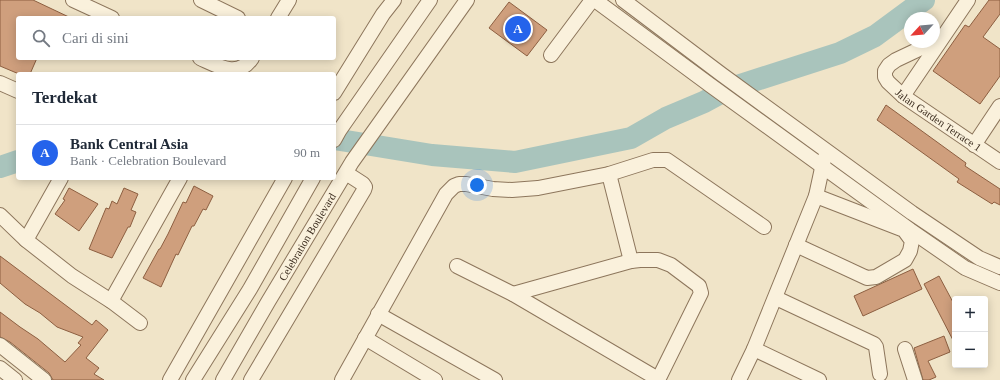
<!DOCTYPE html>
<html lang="id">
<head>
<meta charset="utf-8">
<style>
	:root { --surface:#fff; --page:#f6f6f7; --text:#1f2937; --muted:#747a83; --line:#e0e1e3; --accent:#2563eb }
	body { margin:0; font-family:Georgia,serif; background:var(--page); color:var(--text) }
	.controls { position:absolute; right:12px; bottom:12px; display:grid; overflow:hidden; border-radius:4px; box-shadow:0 2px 10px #0003 }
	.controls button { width:36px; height:36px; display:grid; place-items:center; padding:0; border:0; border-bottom:1px solid var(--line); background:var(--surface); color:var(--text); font:20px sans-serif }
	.compass { position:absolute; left:904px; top:12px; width:36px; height:36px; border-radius:50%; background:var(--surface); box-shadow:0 2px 10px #0003; rotate:244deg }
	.you { position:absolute; left:477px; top:185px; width:14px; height:14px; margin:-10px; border:3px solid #fff; border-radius:50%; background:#1a73e8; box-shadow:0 0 0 6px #1a73e833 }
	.badge { display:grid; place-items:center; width:26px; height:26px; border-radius:50%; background:var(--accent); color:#fff; font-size:13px; font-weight:700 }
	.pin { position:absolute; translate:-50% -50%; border:2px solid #fff; box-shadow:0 1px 4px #0006 }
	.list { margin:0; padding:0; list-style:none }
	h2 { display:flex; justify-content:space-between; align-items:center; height:52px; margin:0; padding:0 16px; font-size:17px }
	h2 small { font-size:13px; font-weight:400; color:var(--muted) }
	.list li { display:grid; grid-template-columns:26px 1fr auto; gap:12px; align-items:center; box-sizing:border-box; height:56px; padding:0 16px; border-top:1px solid var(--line) }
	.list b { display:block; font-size:15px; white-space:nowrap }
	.list p { margin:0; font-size:13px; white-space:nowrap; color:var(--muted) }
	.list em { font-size:13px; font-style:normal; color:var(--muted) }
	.icon { flex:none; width:22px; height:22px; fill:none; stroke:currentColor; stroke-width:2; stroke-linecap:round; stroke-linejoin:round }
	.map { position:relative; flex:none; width:1000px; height:380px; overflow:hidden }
	.search { position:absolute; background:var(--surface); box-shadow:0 2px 10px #0003; left:16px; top:16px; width:320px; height:44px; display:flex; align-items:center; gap:10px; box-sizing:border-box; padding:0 14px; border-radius:4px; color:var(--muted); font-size:15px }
	.panel { position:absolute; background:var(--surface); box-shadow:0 2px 10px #0003; left:16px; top:72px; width:320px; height:108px; border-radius:4px }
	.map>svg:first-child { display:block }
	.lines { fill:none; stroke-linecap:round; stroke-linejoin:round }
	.river { stroke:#a9c4bc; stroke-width:22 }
	.building { fill:#cf9f7d; stroke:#8d5f41 }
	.minor-casing { stroke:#8d765c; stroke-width:16 }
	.minor { stroke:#faf1dc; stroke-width:14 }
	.labels { text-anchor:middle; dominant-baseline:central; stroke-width:3.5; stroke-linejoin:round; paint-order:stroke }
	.street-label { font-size:11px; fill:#3d2e20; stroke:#f7eed8 }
</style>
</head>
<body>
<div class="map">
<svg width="1000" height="380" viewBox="0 0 1000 380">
	<rect width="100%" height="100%" fill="#f0e4c8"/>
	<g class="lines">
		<!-- river -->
		<g class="river">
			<path d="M 334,139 L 432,155 L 515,162 L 631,138 L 666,118 L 704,102 L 728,89 L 840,53 L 875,36 L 924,0"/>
			<path d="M 0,167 L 18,161"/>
		</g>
	</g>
	<!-- building -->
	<g class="building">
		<path d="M 0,0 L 33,0 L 71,18 L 18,18 L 18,58 L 37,58 L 30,74 L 19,74 L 0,66 Z"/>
		<path d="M 989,0 L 1000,0 L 1000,14 L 983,37 L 1000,49 L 1000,76 L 980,104 L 933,71 L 965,25 L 969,27 Z"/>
		<path d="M 509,2 L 547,30 L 527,56 L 489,28 Z"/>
		<path d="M 886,105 L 966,163 L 965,166 L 1000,189 L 1000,205 L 994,202 L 992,204 L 957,182 L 959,179 L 877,120 Z"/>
		<path d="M 194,186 L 213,196 L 206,210 L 203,209 L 194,226 L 192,226 L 178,255 L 176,254 L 161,287 L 143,278 L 159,249 L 160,249 L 168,234 L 183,202 L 186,203 Z"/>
		<path d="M 69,188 L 98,204 L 79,231 L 55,214 L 65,200 L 63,199 Z"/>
		<path d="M 124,188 L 138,194 L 131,210 L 136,212 L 130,227 L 128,227 L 112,258 L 89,249 L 106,208 L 109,209 L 112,201 L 117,204 Z"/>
		<path d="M 0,256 L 92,325 L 96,320 L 108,330 L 86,358 L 99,368 L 94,374 L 104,380 L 53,380 L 49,373 L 10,342 L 0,337 L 0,312 L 20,327 L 38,339 L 65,362 L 81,345 L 78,343 L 83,337 L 57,327 L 40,313 L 25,304 L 0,283 Z"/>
		<path d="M 913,269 L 922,289 L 863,316 L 854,296 Z"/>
		<path d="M 939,276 L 955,306 L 955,344 L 924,284 Z"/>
		<path d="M 944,336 L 950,352 L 928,361 L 936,377 L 929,380 L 923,380 L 914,348 Z"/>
	</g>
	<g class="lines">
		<defs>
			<g id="minor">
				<path d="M 73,0 L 112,18"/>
				<path d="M 201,0 L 238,18"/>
				<path d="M 595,0 L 710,85 L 910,230 L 965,268 L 1000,283"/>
				<path d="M 623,0 L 721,74 L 912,213 L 979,258 L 1000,267"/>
				<path d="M 278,18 L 289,0"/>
				<path id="s1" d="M 934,42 L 896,60 L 889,65 L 885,71 L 885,77 L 888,82 L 903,96 L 1000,162"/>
				<path d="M 551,55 L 592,0"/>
				<path d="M 200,58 C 218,66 238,79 252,58"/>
				<path d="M 0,83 L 18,91"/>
				<path d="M 334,93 L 383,14 L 394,0"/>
				<path d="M 903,96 L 968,0"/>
				<path d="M 334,140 L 339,131 L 430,0"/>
				<path d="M 974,145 L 1000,106"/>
				<path d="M 609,174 L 631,261"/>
				<path d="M 0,215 L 26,240 L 72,276 L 111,301 L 140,323"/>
				<path d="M 26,240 L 61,178"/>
				<path d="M 796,245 L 867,278 L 876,277 L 905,260 L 910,251 L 912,241 L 904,230 L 816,196"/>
				<path d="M 457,266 L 513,294 L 658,379"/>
				<path d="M 513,294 L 631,261 L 640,260 L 658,260 L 671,265 L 699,286 L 701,293 L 658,380"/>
				<path d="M 776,298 L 874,344 L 876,347 L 880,374"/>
				<path d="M 111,301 L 180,178"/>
				<path d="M 378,314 L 495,380"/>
				<path d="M 365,338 L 435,380"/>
				<path d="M 0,345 L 44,380"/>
				<path d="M 754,349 L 819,380"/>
				<path d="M 905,349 L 915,380"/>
				<path d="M 0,368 L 15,380"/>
				<path d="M 170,380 L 285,178"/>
				<path d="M 193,380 L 250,289 L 313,178"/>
				<path id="s2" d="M 223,380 L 268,302 L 352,162 L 467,0"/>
				<path d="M 251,380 L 364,190 L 365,187 L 363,184 L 346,173"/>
				<path d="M 342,380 L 446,194 L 454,186 L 459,184 L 466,184 L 493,189 L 512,190 L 538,188 L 609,174 L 653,160 L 667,160 L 764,227"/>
				<path d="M 739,380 L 754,349 L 816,196 L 824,159"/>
			</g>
		</defs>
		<!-- minor casing -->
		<use href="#minor" class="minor-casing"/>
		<!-- minor -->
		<use href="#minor" class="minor"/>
	</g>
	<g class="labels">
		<!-- street labels -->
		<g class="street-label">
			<text stroke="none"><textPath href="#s1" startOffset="133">Jalan Garden Terrace 1</textPath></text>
			<text stroke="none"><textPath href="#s2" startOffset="166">Celebration Boulevard</textPath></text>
		</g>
	</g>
</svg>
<div class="controls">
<button>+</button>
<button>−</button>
</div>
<svg class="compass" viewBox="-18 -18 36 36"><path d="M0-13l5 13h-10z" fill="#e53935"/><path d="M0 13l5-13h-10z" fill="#747a83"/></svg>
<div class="you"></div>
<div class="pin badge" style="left:518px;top:29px">A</div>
<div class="search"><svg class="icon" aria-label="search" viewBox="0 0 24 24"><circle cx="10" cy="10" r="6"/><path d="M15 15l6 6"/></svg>Cari di sini</div>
<section class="panel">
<h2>Terdekat<small></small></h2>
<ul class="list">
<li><span class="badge">A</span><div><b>Bank Central Asia</b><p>Bank · Celebration Boulevard</p></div><em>90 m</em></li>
</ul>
</section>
</div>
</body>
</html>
